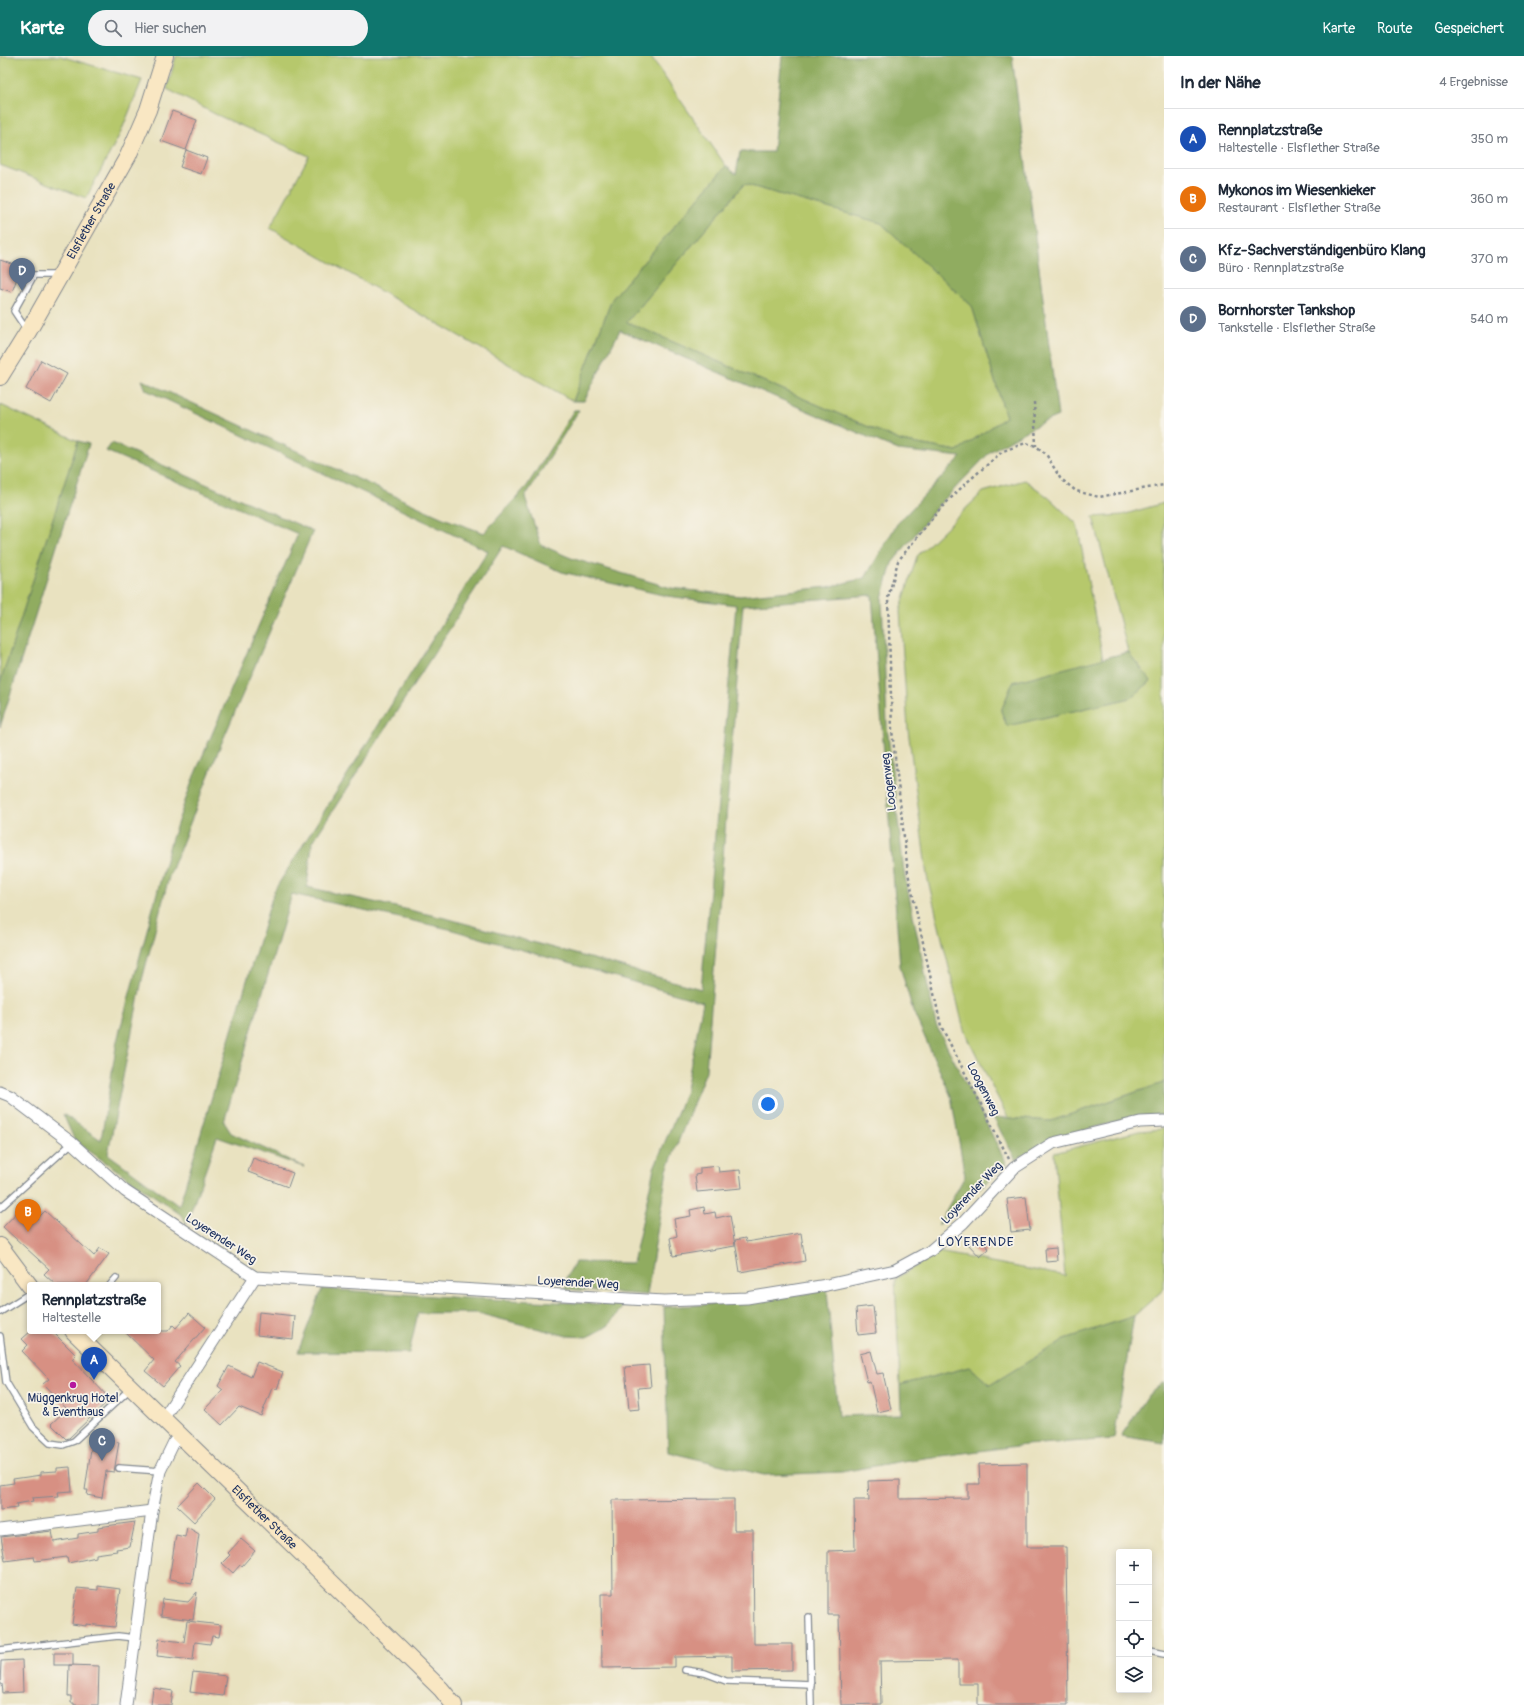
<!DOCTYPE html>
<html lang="de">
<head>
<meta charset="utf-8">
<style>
	:root { --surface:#fff; --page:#f2f2f3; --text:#1f2937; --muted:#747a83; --line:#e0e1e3; --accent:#0f766e }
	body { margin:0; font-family:Pangolin,sans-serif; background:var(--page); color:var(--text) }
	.controls { position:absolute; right:12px; bottom:12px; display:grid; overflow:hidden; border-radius:4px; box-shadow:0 2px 10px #0003 }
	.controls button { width:36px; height:36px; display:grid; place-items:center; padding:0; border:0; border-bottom:1px solid var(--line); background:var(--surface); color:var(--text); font:20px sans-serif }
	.you { position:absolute; left:768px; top:1048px; width:14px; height:14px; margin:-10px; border:3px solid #fff; border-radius:50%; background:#1a73e8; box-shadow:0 0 0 6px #1a73e833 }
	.badge { display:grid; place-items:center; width:26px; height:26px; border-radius:50%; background:var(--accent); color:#fff; font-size:13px; font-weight:700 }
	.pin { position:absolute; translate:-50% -33px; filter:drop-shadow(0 1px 2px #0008) }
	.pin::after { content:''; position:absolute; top:21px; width:14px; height:12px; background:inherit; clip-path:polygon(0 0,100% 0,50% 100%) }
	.popup { position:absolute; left:27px; top:1226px; width:134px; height:52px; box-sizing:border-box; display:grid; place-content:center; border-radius:4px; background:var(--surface); filter:drop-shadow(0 1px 3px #0005); font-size:13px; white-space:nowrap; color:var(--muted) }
	.popup b { font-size:15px; color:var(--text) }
	.popup::after { content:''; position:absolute; left:50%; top:100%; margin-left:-8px; border:8px solid transparent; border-top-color:var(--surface) }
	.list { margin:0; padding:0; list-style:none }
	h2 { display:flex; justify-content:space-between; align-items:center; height:52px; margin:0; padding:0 16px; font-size:17px }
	h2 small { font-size:13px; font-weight:400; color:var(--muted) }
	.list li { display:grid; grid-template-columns:26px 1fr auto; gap:12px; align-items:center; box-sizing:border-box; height:60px; padding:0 16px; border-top:1px solid var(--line) }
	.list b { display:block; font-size:15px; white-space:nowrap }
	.list p { margin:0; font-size:13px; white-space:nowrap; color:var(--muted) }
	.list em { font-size:13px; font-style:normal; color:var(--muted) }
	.icon { flex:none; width:22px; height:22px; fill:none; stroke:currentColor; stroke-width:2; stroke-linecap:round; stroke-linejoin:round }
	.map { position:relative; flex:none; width:1164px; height:1649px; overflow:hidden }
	header { display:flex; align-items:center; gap:24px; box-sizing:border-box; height:56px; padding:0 20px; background:var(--accent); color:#fff }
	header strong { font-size:19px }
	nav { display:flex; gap:22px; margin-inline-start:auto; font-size:14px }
	.search { width:280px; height:36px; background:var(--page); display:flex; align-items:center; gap:10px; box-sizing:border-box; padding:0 14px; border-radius:22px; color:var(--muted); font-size:15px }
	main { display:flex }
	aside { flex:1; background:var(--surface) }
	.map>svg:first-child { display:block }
	.green { fill:#b6c86c; stroke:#687c65 }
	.forest { fill:#90ac60; stroke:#566e5f; fill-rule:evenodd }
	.building { fill:#d79083 }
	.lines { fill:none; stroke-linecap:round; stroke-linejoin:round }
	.lane-casing { stroke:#82888f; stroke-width:8 }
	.street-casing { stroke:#82888f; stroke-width:13 }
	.secondary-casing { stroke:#82888f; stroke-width:18 }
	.path { stroke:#82888f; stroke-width:2.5; stroke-dasharray:3 3; stroke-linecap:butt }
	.lane { stroke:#fff; stroke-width:5.5 }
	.street { stroke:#fff; stroke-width:11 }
	.secondary { stroke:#f9e7c3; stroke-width:16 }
	.poi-dot { fill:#b5179e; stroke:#f7f3e8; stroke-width:1.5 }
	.labels { text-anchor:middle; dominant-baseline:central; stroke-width:3.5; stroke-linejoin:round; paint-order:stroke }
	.street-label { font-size:12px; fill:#1b2f5e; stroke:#f7f3e8 }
	.poi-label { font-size:12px; fill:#1b2f5e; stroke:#f7f3e8 }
	.neighbourhood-label { font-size:13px; letter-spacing:1px; fill:#1b2f5e; stroke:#f7f3e8 }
</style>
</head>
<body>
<header>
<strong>Karte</strong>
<div class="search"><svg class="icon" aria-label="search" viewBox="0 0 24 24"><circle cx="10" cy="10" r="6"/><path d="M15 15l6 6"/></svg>Hier suchen</div>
<nav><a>Karte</a><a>Route</a><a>Gespeichert</a></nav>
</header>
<main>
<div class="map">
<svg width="1164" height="1649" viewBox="0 0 1164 1649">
	<rect width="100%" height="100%" fill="#f7f3e8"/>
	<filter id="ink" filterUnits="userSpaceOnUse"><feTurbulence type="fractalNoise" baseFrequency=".025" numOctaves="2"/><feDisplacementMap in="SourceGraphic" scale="8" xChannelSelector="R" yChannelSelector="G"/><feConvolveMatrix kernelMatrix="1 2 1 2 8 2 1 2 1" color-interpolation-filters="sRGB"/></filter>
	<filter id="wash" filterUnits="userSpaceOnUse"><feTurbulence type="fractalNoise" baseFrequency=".012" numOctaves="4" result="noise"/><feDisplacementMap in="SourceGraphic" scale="16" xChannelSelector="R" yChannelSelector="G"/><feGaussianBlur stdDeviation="0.9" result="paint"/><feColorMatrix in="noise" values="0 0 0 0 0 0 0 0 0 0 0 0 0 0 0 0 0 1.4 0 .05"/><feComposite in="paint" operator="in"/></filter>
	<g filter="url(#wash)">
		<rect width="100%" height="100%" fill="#e9e2c0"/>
		<!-- green -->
		<g class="green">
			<path d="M 0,0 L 60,0 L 142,24 L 121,76 L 86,142 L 0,109 Z"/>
			<path d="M 176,0 L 650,0 L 726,110 L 612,243 L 573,345 L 270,172 L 309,100 L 215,58 L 167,33 Z"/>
			<path d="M 744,128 L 881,167 L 972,250 L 1006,361 L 957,395 L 901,385 L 627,266 Z"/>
			<path d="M 1,349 L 78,385 L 0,627 L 0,351 Z"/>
			<path d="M 1025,424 L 1048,441 L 1077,468 L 1103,603 L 1013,626 L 1001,655 L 1007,670 L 1131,642 L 1151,625 L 1128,596 L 1093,461 L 1122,459 L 1164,447 L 1164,1025 L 1163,1027 L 1051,1065 L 1008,1062 L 964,974 L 927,820 L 908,673 L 900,555 L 917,500 L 983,436 Z"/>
			<path d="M 1164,1073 L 1164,1233 L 1134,1260 L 1065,1283 L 990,1329 L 970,1311 L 900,1329 L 895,1223 L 938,1196 L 1065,1220 L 1054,1097 L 1139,1075 Z"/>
		</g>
		<!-- forest -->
		<g class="forest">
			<path d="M 782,0 L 1012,0 L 1058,360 L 1039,368 L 991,395 L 938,450 L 892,507 L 882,543 L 887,670 L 904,816 L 936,969 L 1007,1108 L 938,1169 L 965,1120 L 951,1040 L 913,955 L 900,910 L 872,539 L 743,549 L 706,1015 L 667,1114 L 647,1239 L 566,1233 L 566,1222 L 575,1206 L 633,1207 L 654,1112 L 685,1038 L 703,946 L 449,873 L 292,838 L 224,1066 L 231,1077 L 304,1111 L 217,1081 L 187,1167 L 180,1158 L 75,1085 L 63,1058 L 101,1084 L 117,985 L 171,785 L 194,720 L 298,478 L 106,395 L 112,387 L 313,475 L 219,693 L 169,821 L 142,924 L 108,1098 L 179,1150 L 274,835 L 488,495 L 146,334 L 142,324 L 443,462 L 484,477 L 527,430 L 574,354 L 579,354 L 525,441 L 541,489 L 571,502 L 671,532 L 740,540 L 828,531 L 865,522 L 897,468 L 961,401 L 898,394 L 620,274 L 584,345 L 573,345 L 612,243 L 726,110 L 736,118 L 740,96 L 773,96 ZM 744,128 L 881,167 L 972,250 L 1006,361 L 957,395 L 901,385 L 627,266 ZM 503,490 L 562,516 L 667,540 L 736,549 L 701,933 L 449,863 L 307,831 L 312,787 Z"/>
			<path d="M 78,385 L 89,388 L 0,671 L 0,627 Z"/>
			<path d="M 1128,596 L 1151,625 L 1131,642 L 1007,670 L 1001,655 L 1013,626 Z"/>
			<path d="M 1164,1025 L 1164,1059 L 1140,1060 L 1052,1082 L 1016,1104 L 993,1061 L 1051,1065 L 1163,1027 Z"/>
			<path d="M 322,1233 L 465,1242 L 624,1249 L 608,1270 L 587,1281 L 567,1280 L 477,1257 L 418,1257 L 409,1297 L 298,1296 Z"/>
			<path d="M 827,1234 L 838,1360 L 901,1358 L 900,1329 L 970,1311 L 990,1329 L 1065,1283 L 1134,1260 L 1114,1383 L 1025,1389 L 902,1405 L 842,1416 L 764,1419 L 668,1396 L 664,1251 L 747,1246 Z"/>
			<path d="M 1164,1326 L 1164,1387 L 1121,1380 L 1149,1338 Z"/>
		</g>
		<g id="blocks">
			<!-- building -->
			<g class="building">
				<path d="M 172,55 L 197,64 L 186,94 L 161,85 Z"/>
				<path d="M 186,94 L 207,102 L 201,118 L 180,111 Z"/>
				<path d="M 0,204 L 21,211 L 12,236 L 0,232 Z"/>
				<path d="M 41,304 L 67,318 L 51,347 L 26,333 Z"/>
				<path d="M 253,1102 L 293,1117 L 288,1131 L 248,1116 Z"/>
				<path d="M 718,1110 L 719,1116 L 740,1114 L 742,1132 L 697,1136 L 695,1119 L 700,1118 L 700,1112 Z"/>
				<path d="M 1026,1141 L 1030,1174 L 1011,1176 L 1007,1143 Z"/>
				<path d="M 22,1151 L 36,1164 L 45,1155 L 94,1200 L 100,1192 L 109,1198 L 86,1229 L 56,1229 L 44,1218 L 49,1213 L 3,1171 Z"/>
				<path d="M 704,1151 L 705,1158 L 715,1156 L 716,1162 L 730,1159 L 735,1190 L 673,1200 L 670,1182 L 677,1180 L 674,1163 L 691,1160 L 690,1154 Z"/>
				<path d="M 801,1177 L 805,1205 L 740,1216 L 735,1184 L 745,1182 L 746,1186 Z"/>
				<path d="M 978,1180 L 989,1193 L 980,1201 L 969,1189 Z"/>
				<path d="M 1056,1192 L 1057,1205 L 1046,1206 L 1045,1193 Z"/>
				<path d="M 873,1250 L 876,1277 L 858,1279 L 856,1252 Z"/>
				<path d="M 259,1256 L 295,1260 L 293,1283 L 257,1279 Z"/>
				<path d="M 189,1257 L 205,1271 L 175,1306 L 180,1310 L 163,1330 L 145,1315 L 154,1304 L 124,1275 L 168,1275 L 173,1269 L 176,1272 Z"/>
				<path d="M 31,1275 L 52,1275 L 76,1299 L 72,1303 L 110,1343 L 69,1382 L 66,1383 L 51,1368 L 67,1353 L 43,1328 L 49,1323 L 22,1295 L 28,1289 L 22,1283 Z"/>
				<path d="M 871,1295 L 877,1318 L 883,1317 L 891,1353 L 877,1356 L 870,1325 L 867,1326 L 860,1298 Z"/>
				<path d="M 257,1306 L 283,1316 L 277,1333 L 272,1332 L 261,1360 L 239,1351 L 222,1369 L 205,1353 L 223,1334 L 218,1330 L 229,1310 L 251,1321 Z"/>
				<path d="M 649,1309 L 651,1331 L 638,1332 L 640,1353 L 629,1354 L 625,1311 Z"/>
				<path d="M 98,1383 L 119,1386 L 114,1416 L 106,1415 L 102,1442 L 87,1439 L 88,1434 L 85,1434 L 91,1393 L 97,1394 Z"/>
				<path d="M 1027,1407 L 1027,1491 L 1066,1491 L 1068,1649 L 978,1649 L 978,1628 L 958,1628 L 958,1604 L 880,1605 L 881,1648 L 841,1649 L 839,1559 L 828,1559 L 828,1495 L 855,1494 L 854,1444 L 869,1444 L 868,1425 L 900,1424 L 900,1443 L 968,1442 L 968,1428 L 980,1428 L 979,1408 Z"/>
				<path d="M 70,1411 L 72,1435 L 58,1436 L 59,1440 L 32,1442 L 33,1445 L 16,1448 L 17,1452 L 0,1454 L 0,1429 L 14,1427 L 13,1423 L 41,1419 L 41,1416 L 57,1415 L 57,1412 Z"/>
				<path d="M 199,1427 L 215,1443 L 194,1466 L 177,1450 Z"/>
				<path d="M 734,1443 L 734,1474 L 753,1474 L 754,1588 L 792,1588 L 792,1614 L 732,1615 L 732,1600 L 675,1601 L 675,1611 L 602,1612 L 601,1538 L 613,1538 L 612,1444 Z"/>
				<path d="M 135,1466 L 130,1491 L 116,1493 L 117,1495 L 96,1498 L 96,1501 L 68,1507 L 67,1501 L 35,1505 L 34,1501 L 5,1505 L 1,1481 L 52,1475 L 54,1486 L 78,1482 L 78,1478 L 98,1475 L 98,1471 Z"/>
				<path d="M 187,1471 L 199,1478 L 192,1527 L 169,1523 L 176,1479 L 185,1481 Z"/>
				<path d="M 241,1483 L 255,1495 L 242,1510 L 240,1509 L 233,1517 L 222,1507 L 230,1499 L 228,1497 Z"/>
				<path d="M 98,1530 L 120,1533 L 115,1571 L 86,1568 L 86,1570 L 72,1568 L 77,1532 L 98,1534 Z"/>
				<path d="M 197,1536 L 193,1564 L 161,1560 L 163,1543 L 188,1546 Z"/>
				<path d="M 187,1565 L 221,1569 L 219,1581 L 212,1580 L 210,1588 L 195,1586 L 193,1604 L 157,1600 L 159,1583 L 184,1586 Z"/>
				<rect x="54" y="1597" width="19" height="12"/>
				<path d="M 22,1604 L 23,1636 L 3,1637 L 2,1628 L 0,1628 L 1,1605 Z"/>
				<path d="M 69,1609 L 99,1610 L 98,1649 L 74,1649 L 74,1647 L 71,1647 L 71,1640 L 68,1640 Z"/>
				<path d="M 193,1616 L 226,1620 L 223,1640 L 190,1636 Z"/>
				<path d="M 153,1632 L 173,1635 L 171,1649 L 151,1649 Z"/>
			</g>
		</g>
	</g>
	<g filter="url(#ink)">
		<use href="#blocks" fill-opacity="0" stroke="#82888f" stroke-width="1"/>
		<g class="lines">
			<defs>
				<g id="lane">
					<path d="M 26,273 L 14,255 L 34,219 L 58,219"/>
					<path d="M 0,1152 L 72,1087"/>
					<path d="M 110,1229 L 116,1222"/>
					<path d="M 0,1256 L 30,1237"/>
					<path d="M 0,1280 L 6,1326 L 33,1371 L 50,1387 L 63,1389 L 74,1385 L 131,1332"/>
					<path d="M 119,1412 L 160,1415"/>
					<path d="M 809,1561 L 811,1649"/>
					<path d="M 0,1594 L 118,1580 L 135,1582"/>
					<path d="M 1149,1595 L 1164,1598"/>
					<path d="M 685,1614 L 705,1617 L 726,1625 L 811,1628"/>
				</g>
				<g id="street">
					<path d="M 0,1036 L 10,1040 L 72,1087 L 125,1135 L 255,1221 L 664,1245 L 747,1242 L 827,1229 L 895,1214 L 930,1195 L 963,1167 L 1014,1112 L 1053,1087 L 1140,1066 L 1164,1065"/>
					<path d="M 163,1363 L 255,1221"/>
					<path d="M 0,1474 L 152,1455"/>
					<path d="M 126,1649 L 152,1455 L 160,1415 L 174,1386 L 180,1379"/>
				</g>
				<g id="secondary">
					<path id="s1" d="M 0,321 L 28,276 L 128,100 L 148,54 L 165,0"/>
					<path d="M 0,1190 L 30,1230"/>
					<path id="s2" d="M 73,1275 L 441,1633 L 454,1649"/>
				</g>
			</defs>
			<!-- lane casing -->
			<use href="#lane" class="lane-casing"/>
			<!-- street casing -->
			<use href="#street" class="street-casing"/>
			<!-- secondary casing -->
			<use href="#secondary" class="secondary-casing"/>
			<!-- path -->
			<g class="path">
				<path d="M 1034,346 L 1036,390"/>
				<path d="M 1009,1103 L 941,970 L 908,817 L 892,674 L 888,542 L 898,505 L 939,454 L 965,428 L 1003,395 L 1026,387 L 1036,390 L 1046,398 L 1060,422 L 1076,435 L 1099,441 L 1164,429"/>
			</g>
			<!-- lane -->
			<use href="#lane" class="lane"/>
			<!-- street -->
			<use href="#street" class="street"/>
			<!-- secondary -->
			<use href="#secondary" class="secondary"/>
		</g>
	</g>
	<!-- markers -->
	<circle class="poi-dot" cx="73" cy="1329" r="4"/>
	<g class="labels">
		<!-- street labels -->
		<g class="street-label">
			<text stroke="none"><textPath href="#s1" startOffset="181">Elsflether Straße</textPath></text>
			<text transform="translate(889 726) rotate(-97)">Loogenweg</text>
			<text transform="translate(983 1033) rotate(63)">Loogenweg</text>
			<text transform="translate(972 1137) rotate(-46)">Loyerender Weg</text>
			<text transform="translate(221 1183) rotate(33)">Loyerender Weg</text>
			<text transform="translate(578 1227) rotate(3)">Loyerender Weg</text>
			<text stroke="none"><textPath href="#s2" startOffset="267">Elsflether Straße</textPath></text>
		</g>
		<!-- poi labels -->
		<g class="poi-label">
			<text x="73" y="1342">Müggenkrug Hotel<tspan x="73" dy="14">&amp; Eventhaus</tspan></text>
		</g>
		<!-- neighbourhood labels -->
		<g class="neighbourhood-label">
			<text x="976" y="1186">LOYERENDE</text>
		</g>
	</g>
</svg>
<div class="controls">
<button>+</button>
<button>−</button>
<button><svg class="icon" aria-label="locate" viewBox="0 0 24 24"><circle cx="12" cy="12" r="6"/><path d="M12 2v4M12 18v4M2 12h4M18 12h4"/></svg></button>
<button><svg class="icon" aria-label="layers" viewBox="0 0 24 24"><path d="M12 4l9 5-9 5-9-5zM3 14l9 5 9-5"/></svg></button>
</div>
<div class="you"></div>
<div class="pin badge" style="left:94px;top:1324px;background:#1a4fb4">A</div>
<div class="popup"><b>Rennplatzstraße</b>Haltestelle</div>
<div class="pin badge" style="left:28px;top:1176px;background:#e8710a">B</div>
<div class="pin badge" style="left:102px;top:1405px;background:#5c6f8a">C</div>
<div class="pin badge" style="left:22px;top:235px;background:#5c6f8a">D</div>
</div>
<aside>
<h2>In der Nähe<small>4 Ergebnisse</small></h2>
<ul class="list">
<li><span class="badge" style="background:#1a4fb4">A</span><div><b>Rennplatzstraße</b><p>Haltestelle · Elsflether Straße</p></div><em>350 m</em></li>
<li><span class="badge" style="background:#e8710a">B</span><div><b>Mykonos im Wiesenkieker</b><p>Restaurant · Elsflether Straße</p></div><em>360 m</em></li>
<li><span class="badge" style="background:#5c6f8a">C</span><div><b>Kfz-Sachverständigenbüro Klang</b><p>Büro · Rennplatzstraße</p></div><em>370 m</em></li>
<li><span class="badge" style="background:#5c6f8a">D</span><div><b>Bornhorster Tankshop</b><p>Tankstelle · Elsflether Straße</p></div><em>540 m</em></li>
</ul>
</aside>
</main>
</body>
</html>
